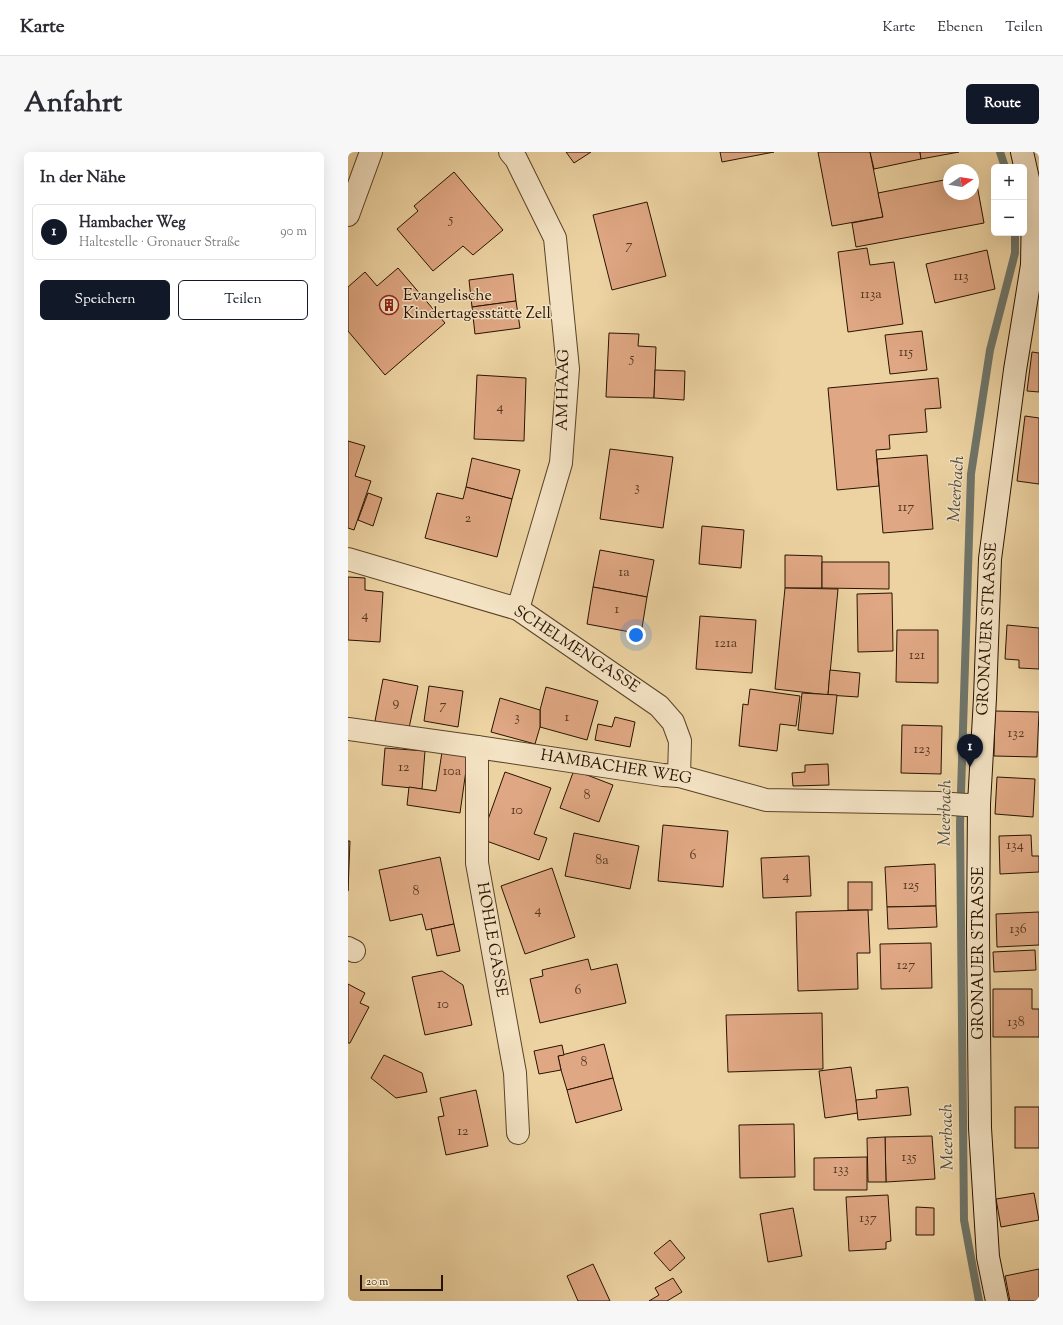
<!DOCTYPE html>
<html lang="de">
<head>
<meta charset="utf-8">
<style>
	:root { --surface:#fff; --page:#f7f7f7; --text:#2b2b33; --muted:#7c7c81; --line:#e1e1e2; --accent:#111827 }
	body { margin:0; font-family:"Sorts Mill Goudy",serif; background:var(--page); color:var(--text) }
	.controls { position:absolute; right:12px; top:12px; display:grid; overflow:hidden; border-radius:6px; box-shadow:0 4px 16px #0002 }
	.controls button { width:36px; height:36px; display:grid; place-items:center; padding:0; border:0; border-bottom:1px solid var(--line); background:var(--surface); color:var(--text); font:20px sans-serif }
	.compass { position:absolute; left:595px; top:12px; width:36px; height:36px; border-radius:50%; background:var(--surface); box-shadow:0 4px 16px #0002; rotate:78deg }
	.scale { position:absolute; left:12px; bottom:10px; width:83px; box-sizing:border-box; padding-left:4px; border:2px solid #281300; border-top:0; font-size:11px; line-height:14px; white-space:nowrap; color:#281300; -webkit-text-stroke:3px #f3e2c3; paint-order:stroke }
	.you { position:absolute; left:288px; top:483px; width:14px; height:14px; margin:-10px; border:3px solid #fff; border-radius:50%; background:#1a73e8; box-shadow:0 0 0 6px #1a73e833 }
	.badge { display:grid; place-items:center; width:26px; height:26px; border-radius:50%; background:var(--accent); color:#fff; font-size:13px; font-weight:700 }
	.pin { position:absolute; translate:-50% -33px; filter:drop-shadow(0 1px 2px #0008) }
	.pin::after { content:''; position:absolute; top:21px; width:14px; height:12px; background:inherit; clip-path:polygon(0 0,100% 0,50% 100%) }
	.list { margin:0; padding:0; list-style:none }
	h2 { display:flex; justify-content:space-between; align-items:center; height:52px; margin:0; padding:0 16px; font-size:17px }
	h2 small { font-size:13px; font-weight:400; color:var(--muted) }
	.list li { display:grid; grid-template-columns:26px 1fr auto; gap:12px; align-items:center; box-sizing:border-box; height:56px; margin:0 8px 8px; padding:0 8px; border:1px solid var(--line); border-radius:6px }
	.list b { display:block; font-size:15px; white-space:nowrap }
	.list p { margin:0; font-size:13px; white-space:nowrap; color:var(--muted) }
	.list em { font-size:13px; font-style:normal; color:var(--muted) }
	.actions { display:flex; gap:8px; padding:12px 16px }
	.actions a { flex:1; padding:9px 0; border:1px solid var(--accent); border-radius:6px; text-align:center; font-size:14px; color:var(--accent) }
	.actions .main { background:var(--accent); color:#fff }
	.map { position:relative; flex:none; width:691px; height:1149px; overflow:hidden; border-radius:6px }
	header { display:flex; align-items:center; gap:24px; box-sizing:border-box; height:56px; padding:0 20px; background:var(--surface); border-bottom:1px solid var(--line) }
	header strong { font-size:19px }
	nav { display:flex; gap:22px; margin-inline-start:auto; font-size:14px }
	.intro { display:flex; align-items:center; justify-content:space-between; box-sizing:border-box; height:96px; padding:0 24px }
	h1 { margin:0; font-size:28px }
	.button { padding:10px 18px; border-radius:6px; background:var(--accent); color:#fff; font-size:14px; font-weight:700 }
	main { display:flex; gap:24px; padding:0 24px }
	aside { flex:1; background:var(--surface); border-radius:6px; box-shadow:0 4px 16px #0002 }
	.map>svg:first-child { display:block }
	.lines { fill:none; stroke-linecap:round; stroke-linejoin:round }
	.stream { stroke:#6e756a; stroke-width:8 }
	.building { fill:#dfa783; stroke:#281300 }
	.street-casing { stroke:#594328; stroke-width:24 }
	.secondary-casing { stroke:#281300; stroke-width:24 }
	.street { stroke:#f3e2c3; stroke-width:22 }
	.secondary { stroke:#f3e2c3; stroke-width:22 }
	.labels { text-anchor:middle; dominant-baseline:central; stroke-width:3; stroke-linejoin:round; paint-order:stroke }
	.number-label { font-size:14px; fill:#563821 }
	.poi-label { font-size:16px; fill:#281300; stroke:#f3e2c3; text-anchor:start }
	.street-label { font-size:16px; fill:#281300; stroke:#f3e2c3 }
	.water-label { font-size:17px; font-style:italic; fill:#514c3e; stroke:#f3e2c3 }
</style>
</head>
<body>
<header>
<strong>Karte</strong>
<nav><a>Karte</a><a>Ebenen</a><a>Teilen</a></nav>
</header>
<div class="intro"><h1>Anfahrt</h1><a class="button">Route</a></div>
<main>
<aside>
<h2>In der Nähe<small></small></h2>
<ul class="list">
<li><span class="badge">1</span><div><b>Hambacher Weg</b><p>Haltestelle · Gronauer Straße</p></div><em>90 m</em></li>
</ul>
<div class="actions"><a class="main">Speichern</a><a>Teilen</a></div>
</aside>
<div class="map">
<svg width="691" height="1149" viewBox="0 0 691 1149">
	<rect width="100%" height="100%" fill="#edd3a2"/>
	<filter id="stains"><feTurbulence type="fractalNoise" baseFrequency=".005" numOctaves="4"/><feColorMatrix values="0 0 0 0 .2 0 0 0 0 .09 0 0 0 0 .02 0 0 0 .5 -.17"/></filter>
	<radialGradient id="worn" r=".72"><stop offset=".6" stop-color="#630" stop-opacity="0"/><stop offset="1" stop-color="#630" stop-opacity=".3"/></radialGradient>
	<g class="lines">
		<!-- stream -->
		<g class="stream">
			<path d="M 652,0 L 657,15"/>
			<path d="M 631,1149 L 616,1068 L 612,672 L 623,322 L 642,198 L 667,101 L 667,81"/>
		</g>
	</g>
	<!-- building -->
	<g class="building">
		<path d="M 218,0 L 243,0 L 226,11 Z"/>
		<path d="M 372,0 L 426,0 L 374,10 Z"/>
		<path d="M 470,0 L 522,0 L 535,65 L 484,74 Z"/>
		<path d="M 522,0 L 572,0 L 573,7 L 526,17 Z"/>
		<path d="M 572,0 L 611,0 L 573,7 Z"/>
		<path d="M 106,20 L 155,78 L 125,103 L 115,94 L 85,119 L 49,77 L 70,59 L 66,54 Z"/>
		<path d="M 627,22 L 636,71 L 508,95 L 504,71 L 535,65 L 530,41 L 601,27 L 601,42 L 625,42 L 625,23 Z"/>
		<path d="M 299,50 L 318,124 L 264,138 L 245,63 Z"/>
		<path d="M 519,96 L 522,113 L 546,110 L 555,172 L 500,180 L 490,100 Z"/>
		<path d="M 639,98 L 647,137 L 587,151 L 578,112 Z"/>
		<path d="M 50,116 L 97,171 L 37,223 L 0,179 L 0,135 L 17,120 L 29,134 Z"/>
		<path d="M 165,122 L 168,149 L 124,155 L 121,128 Z"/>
		<path d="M 168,149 L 172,176 L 127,182 L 124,155 Z"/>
		<path d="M 574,179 L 579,218 L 542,222 L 537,183 Z"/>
		<path d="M 261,181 L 291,182 L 290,194 L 308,195 L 306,246 L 258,245 Z"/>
		<path d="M 684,200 L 691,201 L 691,240 L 679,239 Z"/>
		<path d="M 307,218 L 337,219 L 336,248 L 306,246 Z"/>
		<path d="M 129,223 L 178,226 L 176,289 L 126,287 Z"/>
		<path d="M 590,226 L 593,256 L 577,257 L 579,280 L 541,283 L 542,297 L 528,298 L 531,334 L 489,338 L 480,236 Z"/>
		<path d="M 677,264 L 691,266 L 691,332 L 669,329 Z"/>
		<path d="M 0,289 L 17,294 L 7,324 L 23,329 L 6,378 L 0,376 Z"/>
		<path d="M 262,297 L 325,305 L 315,376 L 252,367 Z"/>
		<path d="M 579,303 L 585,377 L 535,381 L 529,307 Z"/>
		<path d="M 124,306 L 172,318 L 164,347 L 118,335 Z"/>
		<path d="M 118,335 L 164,347 L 149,405 L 77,386 L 89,341 L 115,347 Z"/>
		<path d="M 20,341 L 34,346 L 25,374 L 10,368 Z"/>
		<path d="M 354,374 L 396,378 L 393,416 L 351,412 Z"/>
		<path d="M 252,398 L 306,408 L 299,445 L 245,435 Z"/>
		<path d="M 437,403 L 474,404 L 474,436 L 437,436 Z"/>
		<path d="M 474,410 L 541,410 L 541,437 L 474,436 Z"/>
		<path d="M 0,425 L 17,426 L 17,438 L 35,440 L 32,490 L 0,488 Z"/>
		<path d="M 245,435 L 299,445 L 293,482 L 239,472 Z"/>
		<path d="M 437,436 L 490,437 L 480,543 L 427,537 Z"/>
		<path d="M 544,441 L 545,499 L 510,500 L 509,442 Z"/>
		<path d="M 352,464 L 408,468 L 404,521 L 348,517 Z"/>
		<path d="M 659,473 L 691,476 L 691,517 L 671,516 L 671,508 L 657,507 Z"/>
		<path d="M 549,478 L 590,478 L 590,531 L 548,530 Z"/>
		<path d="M 482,518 L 512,521 L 510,545 L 480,543 Z"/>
		<path d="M 35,527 L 70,534 L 61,576 L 27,569 Z"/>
		<path d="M 81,534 L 115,539 L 110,575 L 76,569 Z"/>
		<path d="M 198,535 L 250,549 L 239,588 L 192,575 L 192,558 Z"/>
		<path d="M 402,537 L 452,544 L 448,574 L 432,572 L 429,599 L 391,594 L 395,552 L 400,553 Z"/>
		<path d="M 454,541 L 489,543 L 485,582 L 450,578 Z"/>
		<path d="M 152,546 L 192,558 L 192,575 L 187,592 L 143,580 Z"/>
		<path d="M 647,559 L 691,560 L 689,605 L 646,604 Z"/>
		<path d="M 267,565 L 287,570 L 282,595 L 247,588 L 250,572 L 264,575 Z"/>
		<path d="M 554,573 L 594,574 L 593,622 L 553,621 Z"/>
		<path d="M 37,596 L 77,599 L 74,637 L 34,633 Z"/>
		<path d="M 94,600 L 120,604 L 112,661 L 59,653 L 61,635 L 88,639 Z"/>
		<path d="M 480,612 L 481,633 L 445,634 L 444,621 L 457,620 L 457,613 Z"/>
		<path d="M 226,618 L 265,633 L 251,670 L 212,656 Z"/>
		<path d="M 157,620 L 203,636 L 186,682 L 199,686 L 191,708 L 133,687 Z"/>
		<path d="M 649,625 L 687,627 L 685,665 L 647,662 Z"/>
		<path d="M 315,673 L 380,679 L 375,735 L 310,729 Z"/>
		<path d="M 226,681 L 291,694 L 282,737 L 217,724 Z"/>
		<path d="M 683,683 L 684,704 L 691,704 L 691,720 L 652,722 L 651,684 Z"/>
		<path d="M 0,689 L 2,689 L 0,739 Z"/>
		<path d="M 461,704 L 463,744 L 415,746 L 413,706 Z"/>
		<path d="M 92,705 L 106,772 L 78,778 L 74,762 L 42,769 L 31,718 Z"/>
		<path d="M 587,712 L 588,754 L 539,755 L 537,715 Z"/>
		<path d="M 204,716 L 227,785 L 177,802 L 153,734 Z"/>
		<rect x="500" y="730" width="24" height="28"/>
		<path d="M 588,754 L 589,775 L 540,777 L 539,755 Z"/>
		<path d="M 520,758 L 522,801 L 509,801 L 510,837 L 450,839 L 448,760 Z"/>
		<path d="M 691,760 L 691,793 L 649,795 L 648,762 Z"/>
		<path d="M 106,772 L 112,799 L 89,804 L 83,777 Z"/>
		<path d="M 583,791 L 584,836 L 533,837 L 532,792 Z"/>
		<path d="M 687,798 L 688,818 L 646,820 L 645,800 Z"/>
		<path d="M 240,807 L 243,818 L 269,812 L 278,851 L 192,871 L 182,827 L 195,824 L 194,818 Z"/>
		<path d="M 94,819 L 115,833 L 124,873 L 77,883 L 64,825 Z"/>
		<path d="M 0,832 L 17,841 L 12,851 L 21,855 L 2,891 L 0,891 Z"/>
		<path d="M 645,837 L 684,837 L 684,857 L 691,857 L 691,885 L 645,885 Z"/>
		<path d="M 474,861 L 475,917 L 380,920 L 378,863 Z"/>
		<path d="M 256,892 L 265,926 L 219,938 L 213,918 L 210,904 Z"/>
		<path d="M 214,893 L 216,903 L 210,904 L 213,918 L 191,922 L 186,899 Z"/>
		<path d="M 36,903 L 74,921 L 79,940 L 48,946 L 23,926 Z"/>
		<path d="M 503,915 L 510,961 L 477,966 L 471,919 Z"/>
		<path d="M 265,926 L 274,958 L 228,971 L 219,938 Z"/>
		<path d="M 560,935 L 563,963 L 510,968 L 508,948 L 529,946 L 528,938 Z"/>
		<path d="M 128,938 L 140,994 L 98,1003 L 90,965 L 96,964 L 92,946 Z"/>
		<rect x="667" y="955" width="24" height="41"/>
		<path d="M 446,972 L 447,1025 L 392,1026 L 391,973 Z"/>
		<path d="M 584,984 L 587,1027 L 538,1030 L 537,985 Z"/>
		<path d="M 537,985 L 538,1030 L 520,1030 L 519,986 Z"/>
		<path d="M 519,1005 L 519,1038 L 466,1038 L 466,1006 Z"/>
		<path d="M 686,1041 L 691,1068 L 653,1075 L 648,1047 Z"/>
		<path d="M 540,1043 L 543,1089 L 538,1090 L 538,1097 L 501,1099 L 498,1045 Z"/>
		<path d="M 568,1055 L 586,1056 L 586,1083 L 568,1083 Z"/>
		<path d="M 445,1056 L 454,1104 L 420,1110 L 412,1062 Z"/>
		<path d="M 322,1088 L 337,1106 L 322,1119 L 306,1101 Z"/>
		<path d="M 245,1112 L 262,1149 L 230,1149 L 219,1124 Z"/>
		<path d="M 691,1117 L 691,1149 L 662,1149 L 657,1124 Z"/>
		<path d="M 325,1126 L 334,1140 L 319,1149 L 301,1149 L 311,1143 L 307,1136 Z"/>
	</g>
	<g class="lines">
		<defs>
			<g id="street">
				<path d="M 162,0 L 168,7 L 207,86 L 220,217 L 213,311 L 170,457"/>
				<path d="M 0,63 L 23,0"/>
				<path d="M 0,407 L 170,457 L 311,554 L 325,570 L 332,589 L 331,624"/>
				<path d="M 0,577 L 129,595 L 315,623 L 331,624 L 418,648 L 590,651 L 618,653 L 631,652"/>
				<path d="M 129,595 L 129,711 L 167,921 L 170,981"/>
				<path d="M 0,796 L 6,799"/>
			</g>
			<path id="secondary" d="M 649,1149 L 640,1105 L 632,976 L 630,779 L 631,652 L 637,546 L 642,407 L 667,218 L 684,113 L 685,56 L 683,40 L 674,0"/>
		</defs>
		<!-- street casing -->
		<use href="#street" class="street-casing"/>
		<!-- secondary casing -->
		<use href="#secondary" class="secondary-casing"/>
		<!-- street -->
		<use href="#street" class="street"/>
		<!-- secondary -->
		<use href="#secondary" class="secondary"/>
	</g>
	<!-- icons -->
	<defs>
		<symbol id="building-ring" viewBox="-11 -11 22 22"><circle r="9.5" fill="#f3e2c3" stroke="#8f2418" stroke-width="1.5"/><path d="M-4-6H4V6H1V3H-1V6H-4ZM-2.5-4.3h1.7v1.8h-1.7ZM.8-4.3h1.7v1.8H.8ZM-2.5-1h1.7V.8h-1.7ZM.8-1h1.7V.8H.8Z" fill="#8f2418"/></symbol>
	</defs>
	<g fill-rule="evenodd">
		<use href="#building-ring" x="30" y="142" width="22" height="22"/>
	</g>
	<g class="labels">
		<!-- number labels -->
		<g class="number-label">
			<text x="103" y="68">5</text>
			<text x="281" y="94">7</text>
			<text x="613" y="125">113</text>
			<text x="523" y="143">113a</text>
			<text x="558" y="201">115</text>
			<text x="284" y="207">5</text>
			<text x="152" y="256">4</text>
			<text x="289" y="336">3</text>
			<text x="558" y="356">117</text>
			<text x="120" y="367">2</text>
			<text x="276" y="421">1a</text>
			<text x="269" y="458">1</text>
			<text x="17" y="464">4</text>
			<text x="378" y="492">121a</text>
			<text x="569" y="504">121</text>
			<text x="48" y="551">9</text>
			<text x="95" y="554">7</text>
			<text x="169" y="566">3</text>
			<text x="219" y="566">1</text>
			<text x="668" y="582">132</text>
			<text x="574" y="598">123</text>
			<text x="56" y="616">12</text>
			<text x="104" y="620">10a</text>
			<text x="239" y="644">8</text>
			<text x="169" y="659">10</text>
			<text x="667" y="694">134</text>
			<text x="345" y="704">6</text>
			<text x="254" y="709">8a</text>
			<text x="438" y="725">4</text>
			<text x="563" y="734">125</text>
			<text x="68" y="740">8</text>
			<text x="190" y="759">4</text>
			<text x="670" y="778">136</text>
			<text x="558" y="814">127</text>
			<text x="230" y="839">6</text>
			<text x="95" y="853">10</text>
			<text x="668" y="871">138</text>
			<text x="236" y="911">8</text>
			<text x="115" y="980">12</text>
			<text x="561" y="1006">135</text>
			<text x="493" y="1018">133</text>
			<text x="520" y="1067">137</text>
		</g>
		<!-- poi labels -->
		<g class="poi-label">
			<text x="55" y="144">Evangelische<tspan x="55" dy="18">Kindertagesstätte Zell</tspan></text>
		</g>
		<!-- street labels -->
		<g class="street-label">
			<text transform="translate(216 238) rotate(-89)">AM HAAG</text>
			<text transform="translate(640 477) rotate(-87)">GRONAUER STRASSE</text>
			<text transform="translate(228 498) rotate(33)">SCHELMENGASSE</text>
			<text transform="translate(268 616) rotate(9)">HAMBACHER WEG</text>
			<text transform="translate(143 788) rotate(80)">HOHLE GASSE</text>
			<text transform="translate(631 801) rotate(-90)">GRONAUER STRASSE</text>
		</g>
		<!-- water labels -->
		<g class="water-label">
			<text transform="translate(609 337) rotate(-86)">Meerbach</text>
			<text transform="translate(598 661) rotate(-89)">Meerbach</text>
			<text transform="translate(600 985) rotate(-91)">Meerbach</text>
		</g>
	</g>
	<rect width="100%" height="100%" filter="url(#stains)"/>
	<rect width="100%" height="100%" fill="url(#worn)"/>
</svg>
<div class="controls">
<button>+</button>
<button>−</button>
</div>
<svg class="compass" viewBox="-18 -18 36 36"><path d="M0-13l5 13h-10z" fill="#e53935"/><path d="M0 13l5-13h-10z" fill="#7c7c81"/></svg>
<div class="scale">20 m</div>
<div class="you"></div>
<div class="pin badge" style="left:622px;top:615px">1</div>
</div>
</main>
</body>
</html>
